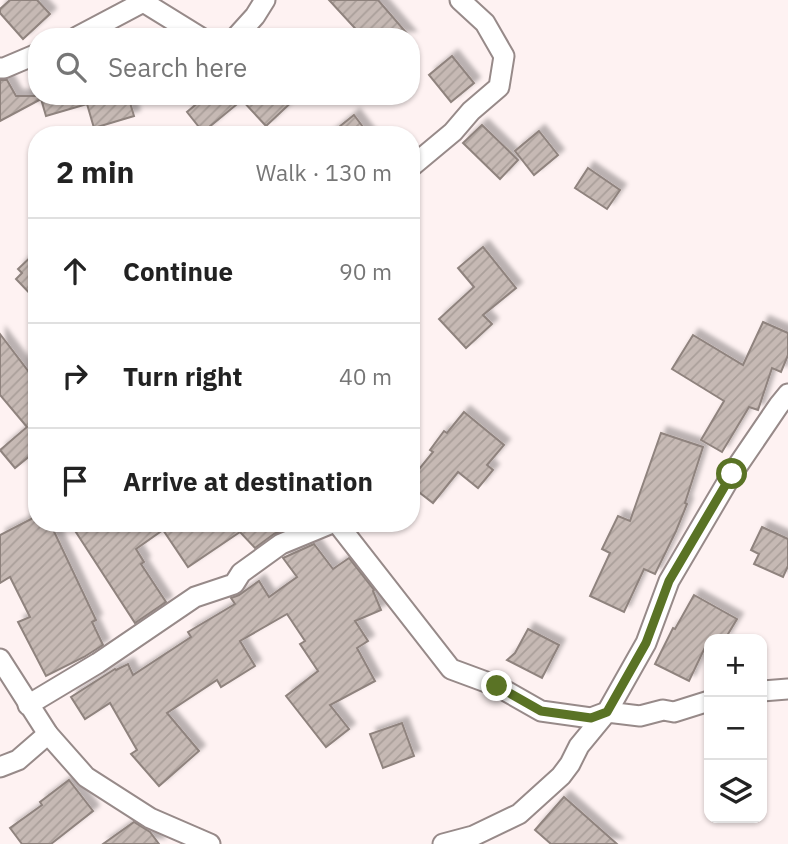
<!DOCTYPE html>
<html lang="en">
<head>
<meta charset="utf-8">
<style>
	:root { --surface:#fff; --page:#f2f2f2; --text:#222; --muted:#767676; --line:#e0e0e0 }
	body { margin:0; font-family:"IBM Plex Sans",sans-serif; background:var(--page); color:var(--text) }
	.controls { position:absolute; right:21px; bottom:21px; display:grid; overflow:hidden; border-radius:14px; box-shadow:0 2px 5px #0004 }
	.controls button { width:63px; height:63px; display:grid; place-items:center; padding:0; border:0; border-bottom:2px solid var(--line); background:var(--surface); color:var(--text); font:35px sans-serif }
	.stop { position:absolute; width:21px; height:21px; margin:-16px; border:5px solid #5a7325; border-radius:50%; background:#fff }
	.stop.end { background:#5a7325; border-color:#fff; box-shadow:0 2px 7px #0008 }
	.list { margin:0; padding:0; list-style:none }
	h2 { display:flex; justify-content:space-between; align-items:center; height:91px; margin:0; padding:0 28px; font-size:30px }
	h2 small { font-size:23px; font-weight:400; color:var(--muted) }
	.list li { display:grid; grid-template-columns:46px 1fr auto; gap:21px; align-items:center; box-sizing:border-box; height:105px; padding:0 28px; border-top:2px solid var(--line) }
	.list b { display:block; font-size:26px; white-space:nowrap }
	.list em { font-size:23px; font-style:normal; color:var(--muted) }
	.icon { flex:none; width:38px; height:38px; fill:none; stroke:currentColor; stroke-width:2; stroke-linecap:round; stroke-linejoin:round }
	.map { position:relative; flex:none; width:788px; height:844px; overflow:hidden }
	.search { position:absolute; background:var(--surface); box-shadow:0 2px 5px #0004; left:28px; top:28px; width:392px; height:77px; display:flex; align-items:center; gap:18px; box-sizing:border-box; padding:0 24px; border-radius:28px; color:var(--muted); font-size:26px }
	.panel { position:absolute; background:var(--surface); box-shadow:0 2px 5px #0004; left:28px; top:126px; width:392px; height:406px; border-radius:28px }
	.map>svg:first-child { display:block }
	.building { fill:url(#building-hatch); stroke:#8f837e; stroke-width:2; filter:url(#shadow) }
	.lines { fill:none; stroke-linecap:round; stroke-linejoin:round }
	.minor-casing { stroke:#978a89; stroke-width:23 }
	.minor { stroke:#fff; stroke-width:19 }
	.route { stroke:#5a7325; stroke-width:9 }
</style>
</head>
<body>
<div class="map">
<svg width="788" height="844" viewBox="0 0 788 844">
	<defs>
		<pattern id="building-hatch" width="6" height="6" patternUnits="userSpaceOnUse" patternTransform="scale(1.75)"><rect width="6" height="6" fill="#c6b9b4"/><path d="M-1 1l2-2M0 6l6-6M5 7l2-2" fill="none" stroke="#aa9f9a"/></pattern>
		<filter id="shadow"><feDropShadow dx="6" dy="-6" stdDeviation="2" flood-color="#0004"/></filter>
	</defs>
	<rect width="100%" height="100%" fill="#fef2f2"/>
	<!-- building -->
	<g class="building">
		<path d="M 10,0 L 37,0 L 50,14 L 23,39 L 0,13 L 0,9 Z"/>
		<path d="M 329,0 L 378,0 L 410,37 L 363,37 Z"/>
		<path d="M 452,56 L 474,83 L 451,102 L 429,75 Z"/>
		<path d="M 0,80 L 7,80 L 16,96 L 128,96 L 134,116 L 94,128 L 87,104 L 46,116 L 41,99 L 0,121 Z"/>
		<path d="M 206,96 L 298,96 L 266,126 L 242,100 L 203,132 L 187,112 Z"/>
		<path d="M 354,115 L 369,135 L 329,135 Z"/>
		<path d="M 482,125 L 518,160 L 500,179 L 463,143 Z"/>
		<path d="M 539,131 L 558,155 L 534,175 L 515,151 Z"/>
		<path d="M 588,168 L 620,190 L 607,209 L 575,188 Z"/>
		<path d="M 483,247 L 516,288 L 483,315 L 492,324 L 466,348 L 439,319 L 474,287 L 458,268 Z"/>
		<path d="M 37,251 L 37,301 L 16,279 L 22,273 L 18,269 Z"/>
		<path d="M 763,322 L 788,333 L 788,355 L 781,372 L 772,368 L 758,410 L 749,407 L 722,452 L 701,440 L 724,401 L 672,369 L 693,335 L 743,365 Z"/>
		<path d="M 0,334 L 29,372 L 37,366 L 37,450 L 15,468 L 0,450 L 27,427 L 0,395 Z"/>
		<path d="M 464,412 L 504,445 L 487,465 L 493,470 L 478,488 L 458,472 L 433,503 L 411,486 L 411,479 L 433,452 L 430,450 L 444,431 L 447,433 Z"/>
		<path d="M 661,433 L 703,447 L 685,503 L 687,504 L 676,531 L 655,574 L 644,569 L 624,612 L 590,596 L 610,553 L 602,549 L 618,516 L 630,521 Z"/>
		<path d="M 37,516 L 37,523 L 50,523 L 96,620 L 92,622 L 103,645 L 84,657 L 46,676 L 18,622 L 30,617 L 10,577 L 0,583 L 0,535 Z"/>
		<path d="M 70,523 L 287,523 L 284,526 L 286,529 L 274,534 L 255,548 L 240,532 L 188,567 L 163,530 L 136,549 L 144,562 L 141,564 L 166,602 L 135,623 Z"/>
		<path d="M 762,527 L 788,539 L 788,566 L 783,577 L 754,564 L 759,554 L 751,550 Z"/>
		<path d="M 314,544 L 333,569 L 349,558 L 374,590 L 373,591 L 381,610 L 355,621 L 368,641 L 357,648 L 375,681 L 330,705 L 349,729 L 326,747 L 286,696 L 318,671 L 300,644 L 305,641 L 287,614 L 240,641 L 255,666 L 221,687 L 217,680 L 167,713 L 199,751 L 159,786 L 131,754 L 137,750 L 110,703 L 85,719 L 71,697 L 115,669 L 116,670 L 128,664 L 133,675 L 191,637 L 188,632 L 235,604 L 231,598 L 239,595 L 259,581 L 269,597 L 297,577 L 283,558 Z"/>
		<path d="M 694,595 L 737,619 L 725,639 L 709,639 L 689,681 L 655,664 L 673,628 L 675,629 Z"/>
		<path d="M 528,629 L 559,645 L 542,678 L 507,660 L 515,653 Z"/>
		<path d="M 402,723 L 414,756 L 383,768 L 370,734 Z"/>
		<path d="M 69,780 L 93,811 L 51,844 L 22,844 L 10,828 L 42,805 L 40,802 Z"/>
		<path d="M 564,797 L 617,844 L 551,844 L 535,830 Z"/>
		<path d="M 134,822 L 150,832 L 159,844 L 103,844 Z"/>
	</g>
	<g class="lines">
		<defs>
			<g id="minor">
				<path d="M 140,0 L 200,37"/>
				<path d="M 77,37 L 143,2"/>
				<path d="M 236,37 L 255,16 L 265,0"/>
				<path d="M 0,68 L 4,68 L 37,54"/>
				<path d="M 411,167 L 453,132 L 471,111 L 499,87 L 504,56 L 485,23 L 460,0"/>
				<path d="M 337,523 L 451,669 L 497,686 L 541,711 L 591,718 L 607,712 L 646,643 L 669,581 L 732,474 L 779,405 L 788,394"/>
				<path d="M 0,659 L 48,734 L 86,777 L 150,818 L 210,844"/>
				<path d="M 762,691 L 788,689"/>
				<path d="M 28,705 L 98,663 L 195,597 L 234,584 L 241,573 L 281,544 L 332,523"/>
				<path d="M 0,767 L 18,760 L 48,734"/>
				<path d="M 443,844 L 473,836 L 519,814 L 561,776 L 570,764 L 579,746 L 607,712 L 640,716 L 663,710 L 674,712 L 709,701"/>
			</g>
		</defs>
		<!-- minor casing -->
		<use href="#minor" class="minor-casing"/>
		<!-- minor -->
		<use href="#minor" class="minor"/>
	</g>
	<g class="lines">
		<!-- route -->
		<path class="route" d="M 497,686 L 541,711 L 591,718 L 607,712 L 646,643 L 669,581 L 732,474"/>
	</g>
</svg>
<div class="controls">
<button>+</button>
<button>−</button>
<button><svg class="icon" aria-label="layers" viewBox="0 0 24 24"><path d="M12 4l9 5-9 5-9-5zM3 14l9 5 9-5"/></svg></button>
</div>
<div class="stop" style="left:732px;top:474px"></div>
<div class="stop end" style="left:497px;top:686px"></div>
<div class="search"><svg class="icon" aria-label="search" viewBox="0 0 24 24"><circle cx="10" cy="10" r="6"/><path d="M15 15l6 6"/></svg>Search here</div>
<section class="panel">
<h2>2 min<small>Walk · 130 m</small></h2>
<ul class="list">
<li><svg class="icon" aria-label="ahead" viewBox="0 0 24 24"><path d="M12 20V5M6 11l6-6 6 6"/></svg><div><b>Continue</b></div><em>90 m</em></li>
<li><svg class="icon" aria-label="right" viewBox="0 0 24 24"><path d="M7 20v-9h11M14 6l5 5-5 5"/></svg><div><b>Turn right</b></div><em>40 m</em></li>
<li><svg class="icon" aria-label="arrive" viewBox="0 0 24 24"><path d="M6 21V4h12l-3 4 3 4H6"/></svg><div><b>Arrive at destination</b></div></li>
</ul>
</section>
</div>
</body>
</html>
